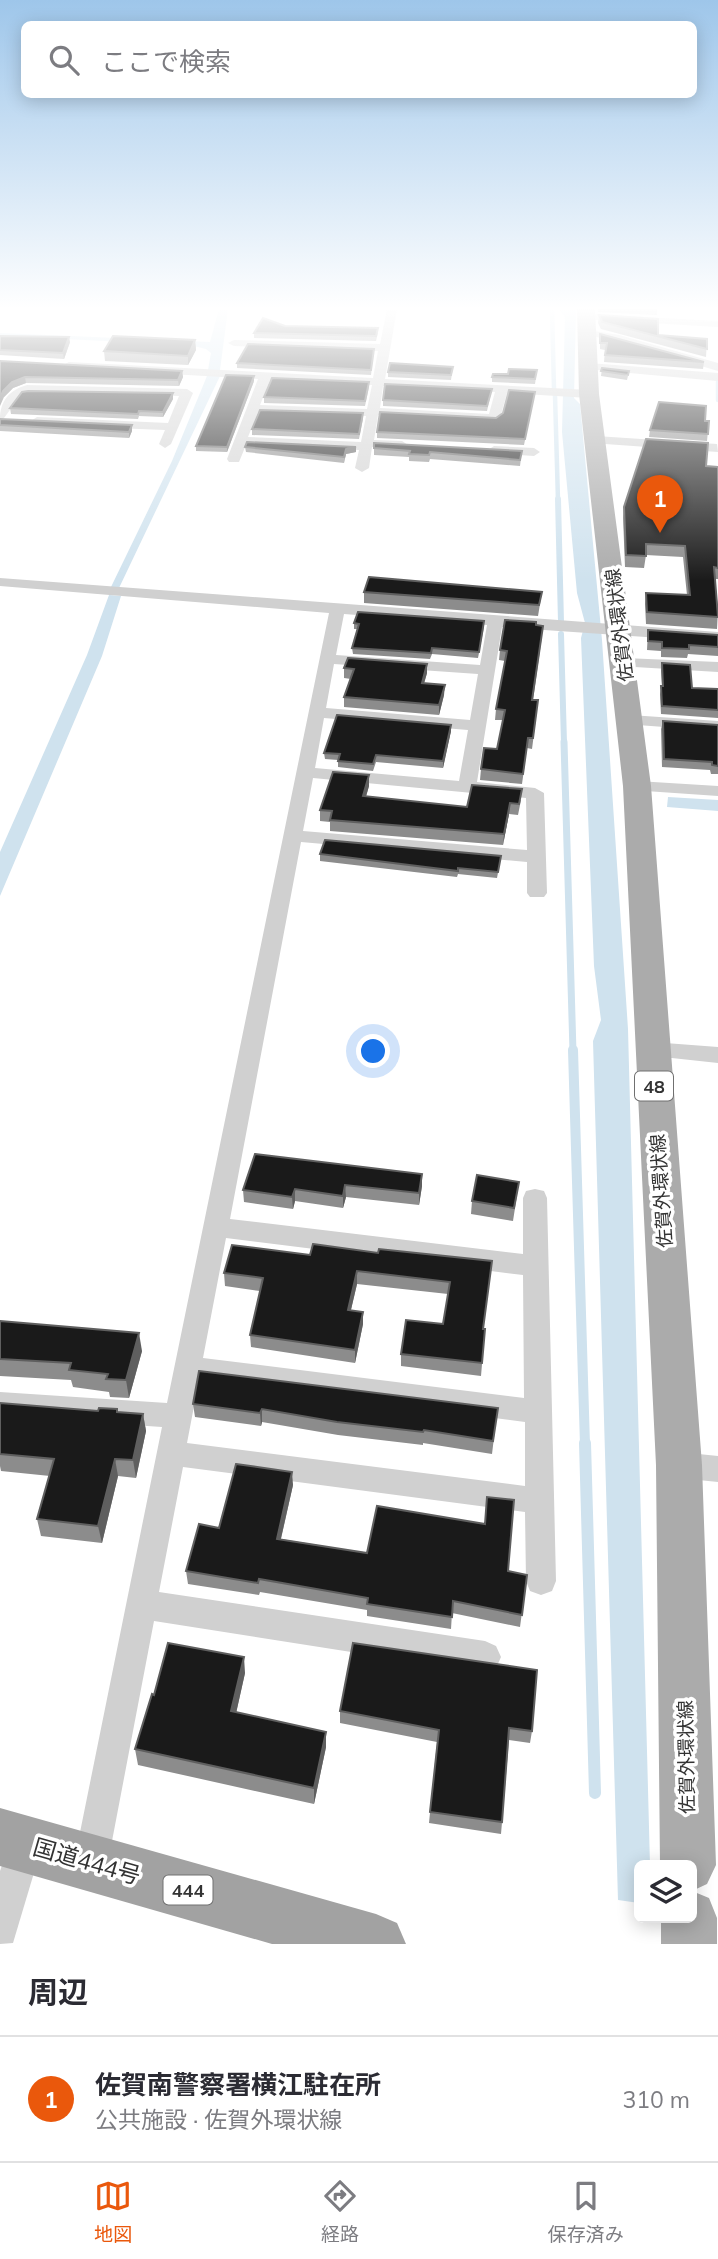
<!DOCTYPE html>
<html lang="ja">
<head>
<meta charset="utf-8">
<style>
	:root { --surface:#fff; --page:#f2f2f3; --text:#2b2b33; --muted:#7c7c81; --line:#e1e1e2; --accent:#ea580c }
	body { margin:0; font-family:Mulish,"Noto Sans JP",sans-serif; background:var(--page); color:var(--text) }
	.controls { position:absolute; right:21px; bottom:21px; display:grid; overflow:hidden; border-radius:10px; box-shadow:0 4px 18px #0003 }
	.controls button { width:63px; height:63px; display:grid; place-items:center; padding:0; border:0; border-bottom:2px solid var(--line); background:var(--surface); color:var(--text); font:35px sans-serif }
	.you { position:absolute; left:374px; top:1052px; width:24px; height:24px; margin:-18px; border:5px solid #fff; border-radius:50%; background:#1a73e8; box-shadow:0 0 0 10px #1a73e833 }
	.badge { display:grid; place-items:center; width:46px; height:46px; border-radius:50%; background:var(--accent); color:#fff; font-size:23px; font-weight:700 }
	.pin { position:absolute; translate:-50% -58px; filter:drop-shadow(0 2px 4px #0008) }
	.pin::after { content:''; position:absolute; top:37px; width:24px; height:21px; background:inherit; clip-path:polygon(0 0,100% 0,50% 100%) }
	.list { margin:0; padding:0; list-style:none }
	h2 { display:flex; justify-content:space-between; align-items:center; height:91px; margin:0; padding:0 28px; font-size:30px }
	h2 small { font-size:23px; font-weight:400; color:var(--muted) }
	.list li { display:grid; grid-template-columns:46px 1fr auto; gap:21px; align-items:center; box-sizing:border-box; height:126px; padding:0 28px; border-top:2px solid var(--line) }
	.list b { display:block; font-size:26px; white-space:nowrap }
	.list p { margin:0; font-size:23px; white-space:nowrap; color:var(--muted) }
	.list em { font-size:23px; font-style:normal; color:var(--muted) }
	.icon { flex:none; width:38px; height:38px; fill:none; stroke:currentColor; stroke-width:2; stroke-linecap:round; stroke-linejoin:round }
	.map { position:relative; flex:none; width:718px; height:1944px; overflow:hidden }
	.search { position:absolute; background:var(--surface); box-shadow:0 4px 18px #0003; left:21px; right:21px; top:21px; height:77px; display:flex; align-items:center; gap:18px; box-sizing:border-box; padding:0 24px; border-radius:10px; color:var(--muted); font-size:26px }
	.sheet { height:217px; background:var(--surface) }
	nav { display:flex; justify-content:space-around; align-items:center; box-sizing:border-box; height:98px; border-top:2px solid var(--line); background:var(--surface); font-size:19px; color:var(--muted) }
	nav a { display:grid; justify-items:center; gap:4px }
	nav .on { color:var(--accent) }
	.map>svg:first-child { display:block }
	.water { fill:#cfe2ee }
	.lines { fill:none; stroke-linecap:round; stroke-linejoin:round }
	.stream-far4 { stroke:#cfe2ee; stroke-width:4.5 }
	.stream-far3 { stroke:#cfe2ee; stroke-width:6 }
	.stream-far2 { stroke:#cfe2ee; stroke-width:7 }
	.stream-far1 { stroke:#cfe2ee; stroke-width:10 }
	.stream { stroke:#cfe2ee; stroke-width:12 }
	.minor { fill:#d0d0d0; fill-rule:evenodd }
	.primary { fill:#ababab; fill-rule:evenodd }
	.trunk { fill:#a2a2a2; fill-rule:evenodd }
	.wall { fill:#8c8c8c }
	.shaded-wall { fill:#5f5f5f }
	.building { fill:#1a1a1a; stroke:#5f5f5f; stroke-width:2 }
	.labels { text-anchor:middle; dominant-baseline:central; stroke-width:7; stroke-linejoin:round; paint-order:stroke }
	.shield { fill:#fff; stroke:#707070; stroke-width:2 }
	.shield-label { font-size:18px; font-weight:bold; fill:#333 }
	.street-label { font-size:19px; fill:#333; stroke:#fff }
	.near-street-label { font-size:23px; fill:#333; stroke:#fff }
</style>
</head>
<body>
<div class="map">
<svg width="718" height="1944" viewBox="0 0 718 1944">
	<rect width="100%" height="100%" fill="#fff"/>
	<!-- water -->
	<g class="water">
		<path d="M 219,309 L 228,309 L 220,370 L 208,370 L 211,353 L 206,349 L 190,345 L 0,336 L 0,333 L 210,342 Z"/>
		<path d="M 558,309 L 576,309 L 574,398 L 580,404 L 602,640 L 628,1029 L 650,1865 L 639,1865 L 639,1903 L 618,1900 L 593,1041 L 601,1020 L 594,966 L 581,638 L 585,623 L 577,593 L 562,432 L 565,317 Z"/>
		<path d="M 207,376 L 220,376 L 119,588 L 111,587 L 172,461 Z"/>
		<path d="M 109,595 L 121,596 L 102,656 L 0,896 L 0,852 L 87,655 Z"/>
		<path d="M 668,797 L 718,800 L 718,811 L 667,807 Z"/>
	</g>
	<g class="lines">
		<!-- stream-far4 -->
		<g class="stream-far4">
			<path d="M 552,309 L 554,389"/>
			<path d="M 718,382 L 718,400"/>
			<path d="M 555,395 L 558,501"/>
		</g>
		<!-- stream-far3 -->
		<g class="stream-far3">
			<path d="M 558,499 L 561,622"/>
			<path d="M 561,634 L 564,743"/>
		</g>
		<!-- stream-far2 -->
		<path class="stream-far2" d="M 564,742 L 573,1052"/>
		<!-- stream-far1 -->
		<path class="stream-far1" d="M 573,1050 L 585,1445"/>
		<!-- stream -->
		<path class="stream" d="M 585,1443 L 595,1793"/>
		<!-- minor -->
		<g class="minor">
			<path d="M 387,309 L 397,309 L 385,379 L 589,390 L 595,394 L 589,398 L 507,393 L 500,418 L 494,422 L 378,415 L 374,440 L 402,441 L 408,445 L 402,449 L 372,447 L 369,468 L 362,472 L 355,468 L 359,450 L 246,445 L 239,462 L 229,462 L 227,459 L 258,379 L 69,368 L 63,365 L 69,362 L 373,378 L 378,351 L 234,346 L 228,343 L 234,340 L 380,344 ZM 270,380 L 372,385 L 367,409 L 260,405 ZM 383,386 L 495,392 L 489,414 L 380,408 ZM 258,412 L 366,416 L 361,442 L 248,437 Z"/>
			<path d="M 586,314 L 718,321 L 718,327 L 582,319 L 581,317 Z"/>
			<path d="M 588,330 L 619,335 L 718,363 L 718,371 L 614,340 L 584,335 L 582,333 Z"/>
			<path d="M 589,363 L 718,373 L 718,381 L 585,369 L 583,367 Z"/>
			<path d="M 27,385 L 187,389 L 193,393 L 171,444 L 165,448 L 159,444 L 165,430 L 37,425 L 31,421 L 37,417 L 168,423 L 179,396 L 28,393 L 21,395 L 4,418 L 0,419 C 0,400 10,390 27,385 Z"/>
			<path d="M 596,436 L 717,444 L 718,452 L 591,443 L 591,437 Z"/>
			<path d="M 494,446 L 534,448 L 540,452 L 534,456 L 489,453 L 488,450 Z"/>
			<path d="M 0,578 L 718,632 L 718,642 L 502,627 L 477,782 L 535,788 L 544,793 L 547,893 L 544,897 L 530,897 L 527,893 L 527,862 L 301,842 L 230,1219 L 523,1254 L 523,1198 L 526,1191 L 535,1189 L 544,1191 L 547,1198 L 556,1581 L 552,1591 L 541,1595 L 530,1591 L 526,1581 L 525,1512 L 183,1467 L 159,1592 L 485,1641 L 496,1646 L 501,1657 L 496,1668 L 485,1673 L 154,1621 L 108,1862 L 103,1874 L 91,1879 L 79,1874 L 74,1862 L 162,1427 L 0,1416 L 0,1392 L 167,1403 L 329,613 L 0,586 ZM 344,614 L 487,625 L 480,665 L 336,655 ZM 334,664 L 478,674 L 470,720 L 326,708 ZM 324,718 L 468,730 L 459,781 L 315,768 ZM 313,778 L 526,798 L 527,850 L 303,831 ZM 226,1238 L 523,1275 L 524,1398 L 203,1358 ZM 199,1380 L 525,1422 L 525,1486 L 187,1443 Z"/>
			<path d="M 624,658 L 718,662 L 718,672 L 618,666 L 616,663 L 618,660 Z"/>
			<path d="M 630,715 L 718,721 L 718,731 L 624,724 L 621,720 L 624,716 Z"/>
			<path d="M 637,781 L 718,786 L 718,796 L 631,790 L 628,786 L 631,782 Z"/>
			<path d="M 652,1042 L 718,1047 L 718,1063 L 644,1055 L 641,1050 L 644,1045 Z"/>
			<path d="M 679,1452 L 718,1456 L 718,1482 L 679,1478 L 669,1474 L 665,1465 L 669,1456 Z"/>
			<path d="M 25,1829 L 37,1834 L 42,1846 L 13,1943 L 0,1944 L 0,1871 L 13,1834 Z"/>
		</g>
		<!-- primary -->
		<g class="primary">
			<path d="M 577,309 L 595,309 L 599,394 L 651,786 L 702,1465 L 716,1865 L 707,1884 L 692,1891 L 692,1865 L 660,1865 L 656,1465 L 623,786 L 579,394 Z"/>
			<path d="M 692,1891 L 709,1898 L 717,1918 L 717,1944 L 661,1944 L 661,1918 L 692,1918 Z"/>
		</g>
		<!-- trunk -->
		<path class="trunk" d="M 0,1808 L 376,1914 L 397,1923 L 406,1944 L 272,1944 L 0,1866 Z"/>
	</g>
	<!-- wall -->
	<g class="wall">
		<path d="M 598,309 L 657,309 L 657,315 L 598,312 Z"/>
		<path d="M 599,315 L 658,335 L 707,339 L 706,357 L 601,329 L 598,323 Z"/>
		<path d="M 285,326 L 378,333 L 376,341 L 254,338 L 254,333 Z"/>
		<path d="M 600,334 L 704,362 L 703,369 L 604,362 L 605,350 L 600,349 Z"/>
		<path d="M 0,336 L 70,342 L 64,359 L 0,355 Z"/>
		<path d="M 195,340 L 196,350 L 188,365 L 105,361 L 104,351 Z"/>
		<path d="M 374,349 L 371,375 L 237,368 L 237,363 Z"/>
		<path d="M 0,361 L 182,371 L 183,377 L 179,386 L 26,383 L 13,388 L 4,397 Z"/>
		<path d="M 453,367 L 451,380 L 388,377 L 388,372 Z"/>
		<path d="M 602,368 L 628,376 L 627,380 L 601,376 Z"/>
		<path d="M 537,370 L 535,384 L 492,382 L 492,377 Z"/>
		<path d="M 254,381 L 227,452 L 196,451 L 196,446 Z"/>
		<path d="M 369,387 L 365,406 L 264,403 L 264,397 Z"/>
		<path d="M 492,389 L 487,411 L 383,406 L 383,400 Z"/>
		<path d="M 535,392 L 524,445 L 377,438 L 377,432 L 496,418 Z"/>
		<path d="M 173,399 L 163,417 L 139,416 L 138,419 L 11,414 L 10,408 Z"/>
		<path d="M 0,419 L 132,431 L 129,438 L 0,431 Z"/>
		<path d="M 363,419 L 359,439 L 252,435 L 252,429 Z"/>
		<path d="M 705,421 L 709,421 L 707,441 L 649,437 L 650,430 Z"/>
		<path d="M 245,447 L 356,452 L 346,454 L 344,463 L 246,452 Z"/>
		<path d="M 374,448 L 521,458 L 520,466 L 430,459 L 429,462 L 409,461 L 409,457 L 374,455 Z"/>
		<path d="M 706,466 L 718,467 L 718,579 L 715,579 L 718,609 L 717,629 L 646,624 L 645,604 L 646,593 L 687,595 L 683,557 L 646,555 L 644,568 L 625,567 L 623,518 L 624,507 Z"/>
		<path d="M 364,592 L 542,592 L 538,616 L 364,603 Z"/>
		<path d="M 354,623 L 484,627 L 478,658 L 432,654 L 430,659 L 353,654 L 352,648 L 357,629 L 354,629 Z"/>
		<path d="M 536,625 L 542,636 L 533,700 L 537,710 L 532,749 L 527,748 L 522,784 L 480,780 L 481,769 L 497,749 L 503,720 L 495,720 L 496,709 L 505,661 L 499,660 L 500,650 Z"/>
		<path d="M 648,630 L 718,635 L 718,656 L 688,654 L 687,658 L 661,657 L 661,651 L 647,650 Z"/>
		<path d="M 662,663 L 692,688 L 718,689 L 718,718 L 661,714 L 660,694 L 662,686 L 661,671 Z"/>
		<path d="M 344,668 L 427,673 L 424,684 L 444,695 L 439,715 L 344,707 L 344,697 L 351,679 L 344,678 Z"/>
		<path d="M 663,721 L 718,725 L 718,774 L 711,774 L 710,770 L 662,767 L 661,729 Z"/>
		<path d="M 451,731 L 443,768 L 376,762 L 373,771 L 338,767 L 338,760 L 325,759 L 324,753 Z"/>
		<path d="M 369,775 L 369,786 L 366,796 L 467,807 L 521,800 L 518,815 L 509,814 L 503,845 L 330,831 L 330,822 L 320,821 L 320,810 Z"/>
		<path d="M 320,854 L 501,856 L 497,878 L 458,874 L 457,877 L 320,861 Z"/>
		<path d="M 255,1154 L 422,1186 L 419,1205 L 346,1197 L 343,1208 L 295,1201 L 293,1209 L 244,1202 L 243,1190 Z"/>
		<path d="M 519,1182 L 513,1221 L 471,1214 L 472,1201 Z"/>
		<path d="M 378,1253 L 492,1261 L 483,1329 L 485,1329 L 481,1376 L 401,1366 L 401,1354 L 443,1324 L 448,1294 L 357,1284 L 351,1310 L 363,1324 L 355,1363 L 251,1347 L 250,1335 L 260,1291 L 225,1286 L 224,1273 L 310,1255 Z"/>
		<path d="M 0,1321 L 142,1351 L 129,1398 L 110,1397 L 109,1392 L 73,1387 L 71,1380 L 0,1376 Z"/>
		<path d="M 0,1403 L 98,1411 L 117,1409 L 118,1412 L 143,1414 L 146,1431 L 136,1478 L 118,1476 L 102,1543 L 41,1536 L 37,1519 L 50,1476 L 1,1471 L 0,1466 Z"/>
		<path d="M 193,1404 L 496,1421 L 492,1454 L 423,1443 L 423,1445 L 338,1435 L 262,1422 L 261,1426 L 195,1417 Z"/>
		<path d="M 293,1485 L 281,1539 L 367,1553 L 508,1571 L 527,1575 L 520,1627 L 452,1613 L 451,1629 L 367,1616 L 367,1610 L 260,1592 L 259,1595 L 188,1584 L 186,1571 L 219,1528 Z"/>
		<path d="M 353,1643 L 532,1731 L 530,1743 L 509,1740 L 501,1834 L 429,1823 L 437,1742 L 340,1723 L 340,1711 Z"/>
		<path d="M 245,1673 L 236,1713 L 326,1732 L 326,1747 L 314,1804 L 138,1765 L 135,1749 L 154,1695 Z"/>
	</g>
	<!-- shaded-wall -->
	<g class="shaded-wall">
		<path d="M 69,337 L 70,342 L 64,359 L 63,353 Z"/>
		<path d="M 195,340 L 196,350 L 188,365 L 188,356 Z"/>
		<path d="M 182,371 L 183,377 L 179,386 L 178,380 Z"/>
		<path d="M 254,376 L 254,381 L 227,452 L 227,447 Z"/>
		<path d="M 25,377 L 26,383 L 13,388 L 4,397 L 0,406 L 0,398 L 3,391 L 12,382 Z"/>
		<path d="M 173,393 L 173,399 L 163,417 L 163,412 Z"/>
		<path d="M 132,425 L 132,431 L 129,438 L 129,432 Z"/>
		<path d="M 356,447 L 356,452 L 346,454 L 344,463 L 346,449 Z"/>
		<path d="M 427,664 L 427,673 L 421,693 L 422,683 Z"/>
		<path d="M 445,685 L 444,695 L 439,715 L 439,705 Z"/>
		<path d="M 451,725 L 451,731 L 443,768 L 443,761 Z"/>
		<path d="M 369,775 L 369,786 L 363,807 L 363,796 Z"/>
		<path d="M 510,803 L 509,814 L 503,845 L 504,834 Z"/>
		<path d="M 422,1174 L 422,1186 L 419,1205 L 419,1193 Z"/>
		<path d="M 345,1185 L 346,1197 L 343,1208 L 343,1196 Z"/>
		<path d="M 295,1189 L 295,1201 L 293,1209 L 292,1197 Z"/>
		<path d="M 357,1271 L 357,1284 L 348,1322 L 348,1310 Z"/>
		<path d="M 363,1312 L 363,1324 L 355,1363 L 355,1350 Z"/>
		<path d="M 139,1333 L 142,1351 L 129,1398 L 126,1380 Z"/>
		<path d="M 262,1409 L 262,1422 L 261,1426 L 260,1413 Z"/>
		<path d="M 143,1414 L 146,1431 L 136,1478 L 133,1460 Z"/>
		<path d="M 115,1459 L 118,1476 L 102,1543 L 98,1526 Z"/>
		<path d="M 292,1472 L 293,1485 L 278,1551 L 277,1539 Z"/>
		<path d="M 244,1657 L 245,1673 L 233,1727 L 231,1711 Z"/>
		<path d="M 326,1732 L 326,1747 L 314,1804 L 314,1788 Z"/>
	</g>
	<!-- building -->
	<g class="building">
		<path d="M 599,315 L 658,319 L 658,335 L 707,339 L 707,349 L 602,322 Z"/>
		<path d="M 263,318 L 285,326 L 378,328 L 376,336 L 254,333 Z"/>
		<path d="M 600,334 L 704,362 L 605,355 L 607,343 L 600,343 Z"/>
		<path d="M 0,336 L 69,337 L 63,353 L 0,350 Z"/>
		<path d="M 113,336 L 195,340 L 188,356 L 104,351 Z"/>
		<path d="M 248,344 L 374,349 L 371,370 L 237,363 Z"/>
		<path d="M 0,361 L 182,371 L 178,380 L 25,377 L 12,382 L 3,391 L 0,398 Z"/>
		<path d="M 390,363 L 453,367 L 451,375 L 388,372 Z"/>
		<path d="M 602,368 L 629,371 L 628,375 L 601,371 Z"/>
		<path d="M 509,369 L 537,370 L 535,379 L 492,377 L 493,374 L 508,374 Z"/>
		<path d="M 226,375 L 254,376 L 227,447 L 196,446 Z"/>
		<path d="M 272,378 L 369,382 L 365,401 L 264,397 Z"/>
		<path d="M 385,384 L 492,389 L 487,406 L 383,400 Z"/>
		<path d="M 509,390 L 535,392 L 525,439 L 377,432 L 380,412 L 496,418 L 503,413 Z"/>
		<path d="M 28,391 L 173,393 L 163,412 L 139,411 L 138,414 L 10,408 L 22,392 Z"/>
		<path d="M 659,402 L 706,406 L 705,421 L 709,421 L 708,434 L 650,430 Z"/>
		<path d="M 260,410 L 363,413 L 359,434 L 252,429 Z"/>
		<path d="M 0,419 L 132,425 L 129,432 L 0,425 Z"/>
		<path d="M 646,439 L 708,443 L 706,466 L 718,467 L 718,568 L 714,567 L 718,617 L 647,612 L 646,593 L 690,595 L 685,546 L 646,544 L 646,556 L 626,555 L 624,507 Z"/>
		<path d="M 247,442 L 356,447 L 346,449 L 344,457 L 245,447 Z"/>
		<path d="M 374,443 L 522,451 L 520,460 L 430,452 L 429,455 L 409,454 L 410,451 L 374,448 Z"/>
		<path d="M 369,577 L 542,592 L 539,605 L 364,592 Z"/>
		<path d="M 358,612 L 484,621 L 479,652 L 432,648 L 431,653 L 352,648 L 359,624 L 354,623 Z"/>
		<path d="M 505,620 L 536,622 L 536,625 L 543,626 L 532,700 L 538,700 L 533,738 L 528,738 L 523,774 L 481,769 L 484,748 L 497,749 L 505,710 L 496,709 L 507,651 L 500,650 Z"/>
		<path d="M 648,630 L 718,635 L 718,647 L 689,645 L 689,649 L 662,648 L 662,642 L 648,641 Z"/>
		<path d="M 348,658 L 427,664 L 422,683 L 445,685 L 439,705 L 344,697 L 354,669 L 344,668 Z"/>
		<path d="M 662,663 L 690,665 L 692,688 L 718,689 L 718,710 L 662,706 L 661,686 L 663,686 Z"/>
		<path d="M 337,715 L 451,725 L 443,761 L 376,755 L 373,764 L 338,761 L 340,754 L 324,753 Z"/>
		<path d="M 663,721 L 718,725 L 718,766 L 712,765 L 712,762 L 664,759 Z"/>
		<path d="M 333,772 L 369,775 L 363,796 L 467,807 L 472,785 L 522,789 L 519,804 L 510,803 L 504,834 L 330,820 L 332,811 L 320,810 Z"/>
		<path d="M 325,840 L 501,856 L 498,872 L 458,868 L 458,871 L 320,854 Z"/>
		<path d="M 255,1154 L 422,1174 L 419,1193 L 345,1185 L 343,1196 L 295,1189 L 292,1197 L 243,1190 Z"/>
		<path d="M 477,1175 L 519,1182 L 514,1208 L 472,1201 Z"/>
		<path d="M 313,1244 L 378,1253 L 379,1249 L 492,1261 L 483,1329 L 485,1329 L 482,1363 L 401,1354 L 406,1320 L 443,1324 L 450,1282 L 357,1271 L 348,1310 L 363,1312 L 355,1350 L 250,1335 L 263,1278 L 224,1273 L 232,1245 L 310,1255 Z"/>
		<path d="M 0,1321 L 139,1333 L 126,1380 L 106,1379 L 108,1374 L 69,1370 L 71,1363 L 0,1359 Z"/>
		<path d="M 199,1371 L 498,1408 L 493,1441 L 424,1430 L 423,1432 L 337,1422 L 262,1409 L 260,1413 L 193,1404 Z"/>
		<path d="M 0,1403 L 98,1411 L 99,1408 L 117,1409 L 117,1412 L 143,1414 L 133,1460 L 115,1459 L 98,1526 L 37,1519 L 54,1459 L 0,1454 Z"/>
		<path d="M 236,1464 L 292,1472 L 277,1539 L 367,1553 L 377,1506 L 485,1524 L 487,1497 L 514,1500 L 508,1571 L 527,1575 L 522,1615 L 453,1601 L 452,1617 L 367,1604 L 368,1598 L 259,1579 L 258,1583 L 186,1571 L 199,1524 L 219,1528 Z"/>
		<path d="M 168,1643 L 244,1657 L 231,1711 L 326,1732 L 314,1788 L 135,1749 L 152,1694 L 154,1695 Z"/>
		<path d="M 353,1643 L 537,1670 L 532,1731 L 509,1728 L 502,1822 L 430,1812 L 439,1730 L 340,1711 Z"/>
	</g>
	<!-- sky -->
	<linearGradient id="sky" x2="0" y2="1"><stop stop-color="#9ec6ea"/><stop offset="0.53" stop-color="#fff"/><stop offset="1" stop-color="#fff" stop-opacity="0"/></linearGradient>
	<rect width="718" height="581" fill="url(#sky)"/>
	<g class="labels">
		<!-- shield labels -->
		<g class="shield">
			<rect x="635" y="1071.5" width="38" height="29" rx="5"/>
			<rect x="163.5" y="1875.5" width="49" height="29" rx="5"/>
		</g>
		<g class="shield-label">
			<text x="654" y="1086">48</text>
			<text x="188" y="1890">444</text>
		</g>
		<!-- street labels -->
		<g class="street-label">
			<text transform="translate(619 625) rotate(-97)">佐賀外環状線</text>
			<text transform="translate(661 1191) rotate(-94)">佐賀外環状線</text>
			<text transform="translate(686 1757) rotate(-91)">佐賀外環状線</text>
		</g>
		<!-- near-street labels -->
		<g class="near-street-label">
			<text transform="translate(87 1861) rotate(16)">国道444号</text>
		</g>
	</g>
</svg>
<div class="controls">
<button><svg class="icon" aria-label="layers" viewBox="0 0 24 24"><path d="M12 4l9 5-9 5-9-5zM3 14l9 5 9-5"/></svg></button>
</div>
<div class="you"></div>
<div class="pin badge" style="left:660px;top:533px">1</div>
<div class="search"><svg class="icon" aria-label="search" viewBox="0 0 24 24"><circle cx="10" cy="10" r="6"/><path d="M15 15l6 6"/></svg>ここで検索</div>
</div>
<section class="sheet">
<h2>周辺<small></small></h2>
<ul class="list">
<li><span class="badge">1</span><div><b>佐賀南警察署横江駐在所</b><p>公共施設 · 佐賀外環状線</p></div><em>310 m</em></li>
</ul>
</section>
<nav>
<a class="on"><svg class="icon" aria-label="map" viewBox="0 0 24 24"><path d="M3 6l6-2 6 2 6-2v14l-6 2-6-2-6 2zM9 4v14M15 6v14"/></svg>地図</a>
<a><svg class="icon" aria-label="directions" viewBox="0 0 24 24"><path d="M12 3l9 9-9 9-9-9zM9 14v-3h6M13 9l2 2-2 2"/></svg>経路</a>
<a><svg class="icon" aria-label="saved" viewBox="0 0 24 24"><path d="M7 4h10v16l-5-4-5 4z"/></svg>保存済み</a>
</nav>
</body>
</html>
